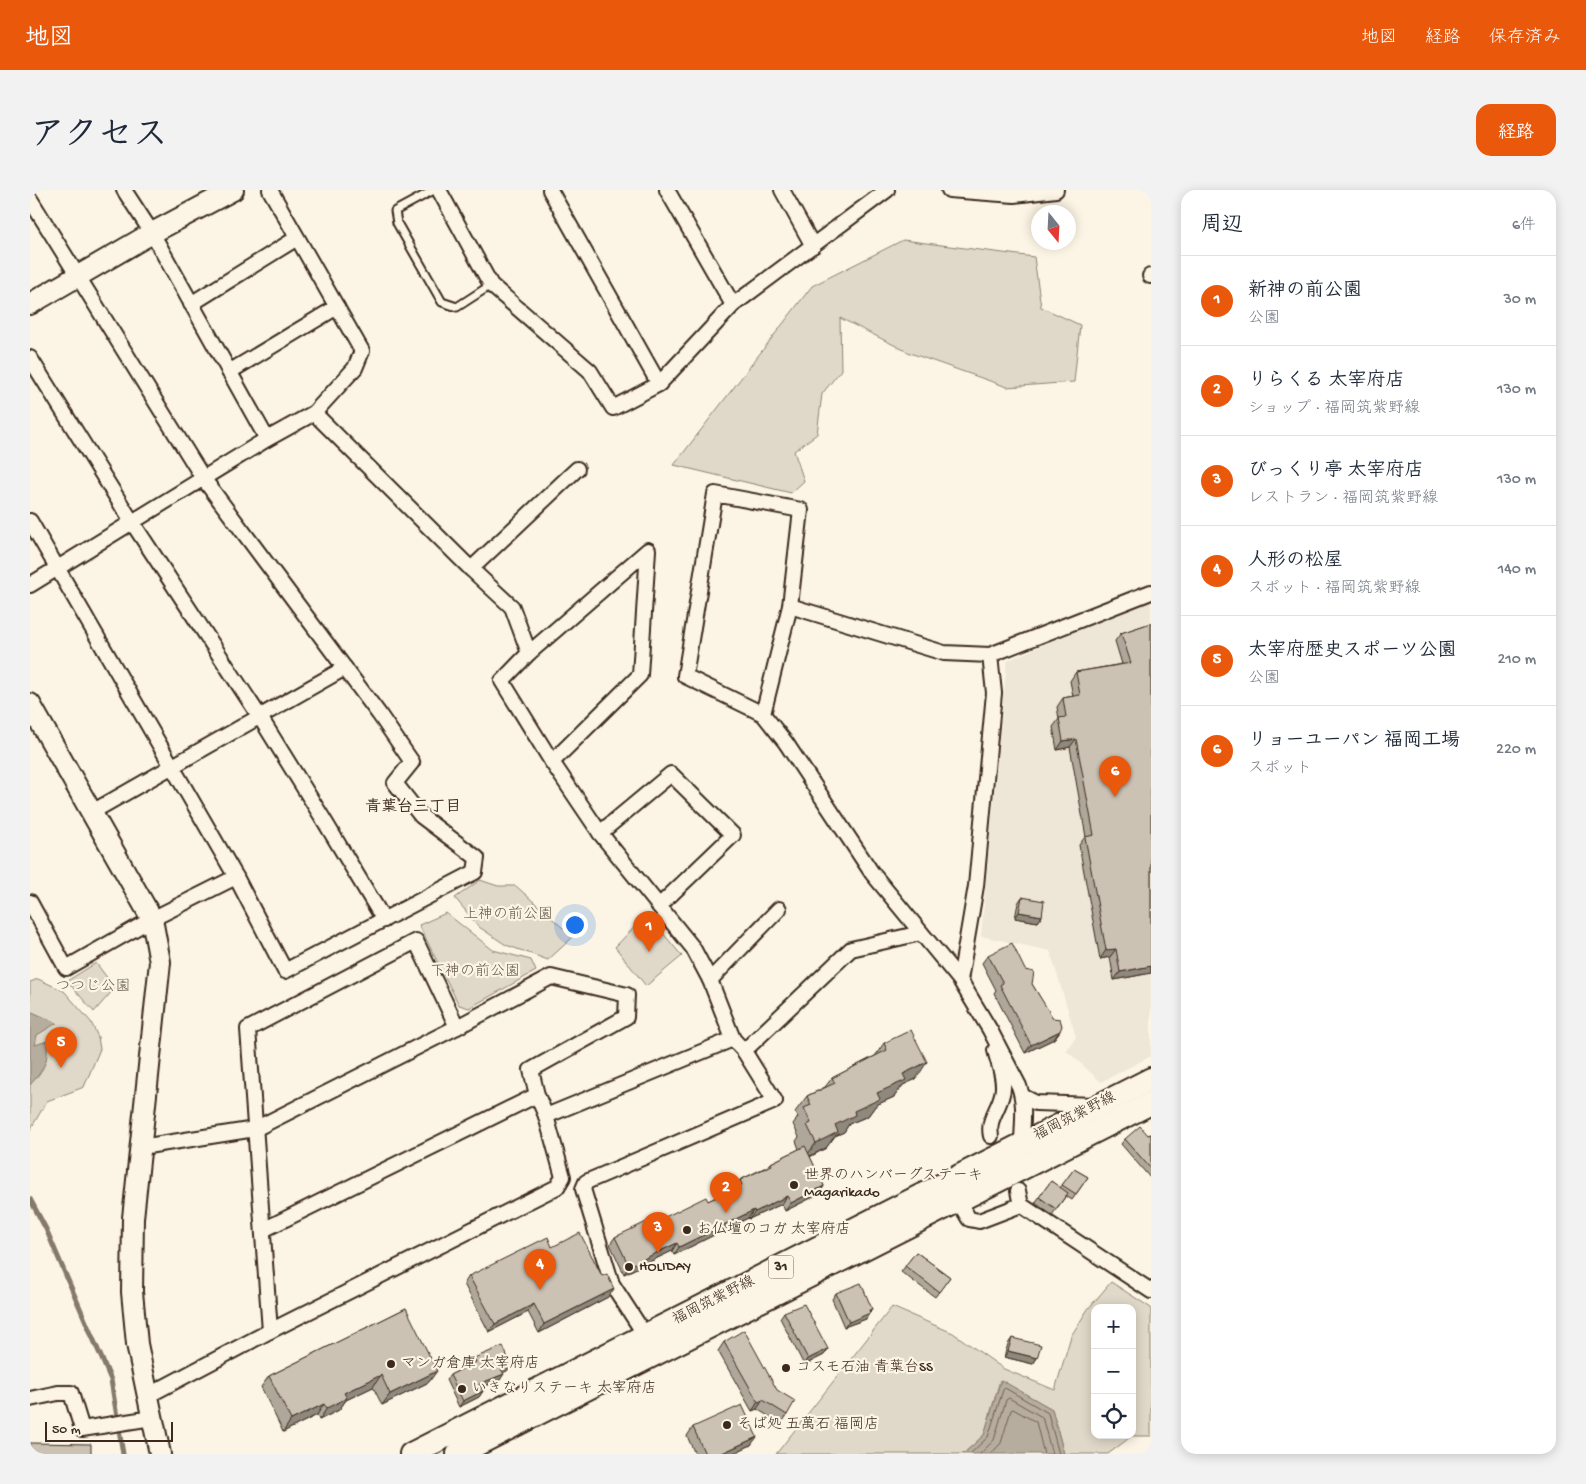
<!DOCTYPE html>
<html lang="ja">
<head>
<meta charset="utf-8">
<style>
	:root { --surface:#fff; --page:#f2f2f3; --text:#1f2937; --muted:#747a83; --line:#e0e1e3; --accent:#ea580c }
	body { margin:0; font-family:"Gochi Hand","Klee One",sans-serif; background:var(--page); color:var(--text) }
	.controls { position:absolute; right:15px; bottom:15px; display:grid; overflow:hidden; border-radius:10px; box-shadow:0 2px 12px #0003 }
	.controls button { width:45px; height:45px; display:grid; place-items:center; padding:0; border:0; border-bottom:1px solid var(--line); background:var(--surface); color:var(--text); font:25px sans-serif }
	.compass { position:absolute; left:1001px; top:15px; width:45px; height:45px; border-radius:50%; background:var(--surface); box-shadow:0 2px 12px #0003; rotate:162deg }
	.scale { position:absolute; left:15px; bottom:12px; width:128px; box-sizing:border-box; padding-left:5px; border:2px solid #3b2a1e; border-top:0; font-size:14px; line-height:18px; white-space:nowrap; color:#3b2a1e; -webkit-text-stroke:4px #fcf5e5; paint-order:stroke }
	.you { position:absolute; left:544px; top:734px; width:18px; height:18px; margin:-12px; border:4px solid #fff; border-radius:50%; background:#1a73e8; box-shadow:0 0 0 8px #1a73e833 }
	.badge { display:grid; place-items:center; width:32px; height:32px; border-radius:50%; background:var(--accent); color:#fff; font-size:16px; font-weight:700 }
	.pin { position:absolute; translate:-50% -41px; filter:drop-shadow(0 1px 2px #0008) }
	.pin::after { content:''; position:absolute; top:26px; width:18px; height:15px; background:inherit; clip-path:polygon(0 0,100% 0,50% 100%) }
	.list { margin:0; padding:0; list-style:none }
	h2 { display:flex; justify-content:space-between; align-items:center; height:65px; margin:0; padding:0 20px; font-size:21px }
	h2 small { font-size:16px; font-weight:400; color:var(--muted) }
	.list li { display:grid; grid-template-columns:32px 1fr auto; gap:15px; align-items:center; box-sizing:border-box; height:90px; padding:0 20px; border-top:1px solid var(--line) }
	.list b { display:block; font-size:19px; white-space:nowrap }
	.list p { margin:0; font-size:16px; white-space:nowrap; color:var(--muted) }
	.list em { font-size:16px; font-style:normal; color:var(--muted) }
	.icon { flex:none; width:28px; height:28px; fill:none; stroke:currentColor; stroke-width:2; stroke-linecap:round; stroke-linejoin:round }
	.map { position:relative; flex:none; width:1121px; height:1264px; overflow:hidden; border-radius:15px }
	header { display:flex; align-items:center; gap:30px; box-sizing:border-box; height:70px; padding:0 25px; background:var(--accent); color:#fff }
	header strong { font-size:24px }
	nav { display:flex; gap:28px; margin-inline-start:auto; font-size:18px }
	.intro { display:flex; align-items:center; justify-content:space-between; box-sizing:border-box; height:120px; padding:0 30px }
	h1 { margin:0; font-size:35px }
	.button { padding:12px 22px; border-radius:15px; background:var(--accent); color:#fff; font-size:18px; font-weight:700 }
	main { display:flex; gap:30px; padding:0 30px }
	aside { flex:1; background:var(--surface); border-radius:15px; box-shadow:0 2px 12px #0003 }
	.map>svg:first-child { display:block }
	.built { fill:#eee6d6 }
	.green { fill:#e0d8c8; stroke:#8e8173; fill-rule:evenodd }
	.water { fill:#b7ad9e; stroke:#85796b }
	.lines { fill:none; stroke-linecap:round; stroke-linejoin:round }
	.shore { stroke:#6d5e51; stroke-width:1 }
	.stream { stroke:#85796b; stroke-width:5 }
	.lane-casing { stroke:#3b2a1e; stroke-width:11 }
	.street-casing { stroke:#3b2a1e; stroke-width:18 }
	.secondary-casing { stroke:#3b2a1e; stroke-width:24 }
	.primary-casing { stroke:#3b2a1e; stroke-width:26 }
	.lane { stroke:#fcf5e5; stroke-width:7 }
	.street { stroke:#fcf5e5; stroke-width:14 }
	.secondary { stroke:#fcf5e5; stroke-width:20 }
	.primary { stroke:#fcf5e5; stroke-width:22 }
	.wall { fill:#afa79a; stroke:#3b2a1e }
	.shaded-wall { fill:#8f887d; stroke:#3b2a1e }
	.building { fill:#ccc2b3; stroke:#3b2a1e }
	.poi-dot { fill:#3b2a1e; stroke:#fcf5e5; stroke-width:2 }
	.labels { text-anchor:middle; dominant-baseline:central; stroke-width:4.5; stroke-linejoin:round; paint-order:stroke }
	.shield { fill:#fcf5e5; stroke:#75675a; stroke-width:1 }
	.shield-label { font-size:14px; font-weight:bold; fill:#3b2a1e }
	.park-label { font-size:15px; fill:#645648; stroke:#fcf5e5 }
	.street-label { font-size:15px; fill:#3b2a1e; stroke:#fcf5e5 }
	.poi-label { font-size:15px; fill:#3b2a1e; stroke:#fcf5e5; text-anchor:start }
	.neighbourhood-label { font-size:16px; font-weight:bold; fill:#3b2a1e; stroke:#fcf5e5 }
</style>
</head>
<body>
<header>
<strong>地図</strong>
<nav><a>地図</a><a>経路</a><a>保存済み</a></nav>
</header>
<div class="intro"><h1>アクセス</h1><a class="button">経路</a></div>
<main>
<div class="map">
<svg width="1121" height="1264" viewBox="0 0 1121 1264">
	<rect width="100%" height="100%" fill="#fcf5e5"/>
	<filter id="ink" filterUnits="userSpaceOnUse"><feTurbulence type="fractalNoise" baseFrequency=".02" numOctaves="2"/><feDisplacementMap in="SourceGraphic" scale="10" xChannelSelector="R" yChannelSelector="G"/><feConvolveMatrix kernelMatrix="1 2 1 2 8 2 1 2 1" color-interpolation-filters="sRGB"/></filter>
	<g filter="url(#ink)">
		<!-- built -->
		<path class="built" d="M 1121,411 L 1121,866 L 1071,892 L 1036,860 L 1046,847 L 1020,761 L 951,746 L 977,471 L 1097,417 Z"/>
		<!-- green -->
		<g class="green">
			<path d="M 873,50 L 1004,67 L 1011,117 L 1050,135 L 1044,192 L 977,197 L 880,163 L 810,128 L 811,180 L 792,204 L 787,244 L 764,261 L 774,291 L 761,303 L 644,275 L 782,96 Z"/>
			<path d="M 450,690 L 468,696 L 486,696 L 543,747 L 518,770 L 476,755 L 449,737 L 425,708 Z"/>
			<path d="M 416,723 L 463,760 L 501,770 L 506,781 L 439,818 L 429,815 L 389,735 Z"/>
			<path d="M 617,724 L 652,766 L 616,796 L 585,757 Z"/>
			<path d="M 66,773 L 85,798 L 64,822 L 37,791 Z"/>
			<path d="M 8,789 L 34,801 L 61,832 L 68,847 L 70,859 L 54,897 L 17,911 L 0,940 L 0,792 Z"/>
			<path d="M 1081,1092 L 1121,1118 L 1121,1246 L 1102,1246 L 1078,1264 L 1034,1264 L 1022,1219 L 970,1190 L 954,1245 L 933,1264 L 746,1264 L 862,1117 L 923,1143 L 974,1179 L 1025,1200 L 1041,1146 L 1058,1119 ZM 1065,1118 L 1102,1118 L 1102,1245 L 1065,1245 Z"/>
		</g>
		<!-- water -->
		<g class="water">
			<path d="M 0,821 L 27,833 L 7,845 L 5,855 L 17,851 C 19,873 13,880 0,895 Z"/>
			<path d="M 971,1190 L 1022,1219 L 1034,1264 L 933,1264 L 954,1245 Z"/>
		</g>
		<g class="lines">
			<!-- shore -->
			<g class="shore">
				<path d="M 940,1264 L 958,1247 L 973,1200 L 975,1198 L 1018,1223 L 1029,1264"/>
				<path d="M 950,1264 L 964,1250 L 976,1210 L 979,1208 L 1012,1227 L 1022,1264"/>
				<path d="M 961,1264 L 971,1253 L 981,1220 L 983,1219 L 1006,1232 L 1014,1264"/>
			</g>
			<!-- stream -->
			<path class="stream" d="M 0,1009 L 16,1039 L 81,1190 L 93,1264"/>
			<defs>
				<path id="lane" d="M 404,0 L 365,21 L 367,33 L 412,112 L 427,117 L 461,95"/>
				<g id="street">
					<path d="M 94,0 L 122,43 L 237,249"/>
					<path d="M 409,0 L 461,95 L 560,181 L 583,218 L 629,194 L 703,115 L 857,0"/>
					<path d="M 520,0 L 629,194"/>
					<path d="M 637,0 L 703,115"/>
					<path d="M 752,0 L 783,56"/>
					<path d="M 919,0 L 984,5 L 1026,0"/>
					<path d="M 0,9 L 173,288 L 349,524 L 382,572 L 365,593 L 391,626 L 447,668 L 445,682 L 255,781 L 206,687 L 0,331"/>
					<path d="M 1120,86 L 1121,86"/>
					<path d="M 161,114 L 267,48"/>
					<path d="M 0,168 L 102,332 L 230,527 L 292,627 L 354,730"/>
					<path d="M 199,182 L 307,117"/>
					<path d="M 284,223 L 441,379 L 482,417 L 499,463 L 472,491 L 522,572 L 570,643 L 663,758 L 680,790 L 703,849 L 714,861 L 745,911 L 556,992 L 553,999 L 582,1094 L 615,1145"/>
					<path d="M 441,379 L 547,279"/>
					<path d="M 0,395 L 237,249 L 284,223 L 325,178 L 332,161 L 240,0"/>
					<path d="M 760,416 L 914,463 L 960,465 L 1121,402"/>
					<path d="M 499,463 L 618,360 L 610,485 L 522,572"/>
					<path d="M 733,524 L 760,416 L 771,320 L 685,304 L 655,486 L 733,524 L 756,553 L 842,683 L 930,790 L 960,840 L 989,896 C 996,915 992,935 992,955"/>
					<path d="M 62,622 L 315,478"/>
					<path d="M 570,643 L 641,584 L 703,645 L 629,716"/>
					<path d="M 0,712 L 36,778 L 122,729 L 206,687"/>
					<path d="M 680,790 L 749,719"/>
					<path d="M 930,790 L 946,696 L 964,503 L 960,465"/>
					<path d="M 714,861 L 821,759 L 891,743"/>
					<path d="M 992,906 L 1006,913 L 1065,915"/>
					<path d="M 516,926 L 703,849"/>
					<path d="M 961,946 C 957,930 969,919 972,904 C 976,891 968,873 965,860"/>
					<path d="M 111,957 L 225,939 L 427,837 L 521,787 L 597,805 L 596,827 L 501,880 L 507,905 L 516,926 L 533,987 L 527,997 L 240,1141 L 119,1205"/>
					<path d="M 988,1001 L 991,1015 L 1121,1101"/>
					<path d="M 929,1012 L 939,1029 L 949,1031 L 991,1015"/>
					<path d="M 233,1040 L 507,905"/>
					<path d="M 240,1141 L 218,839 L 386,751 L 427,837"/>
					<path d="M 0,1209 L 28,1203 L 41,1203 L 52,1239 L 122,1228"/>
				</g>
				<g id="secondary">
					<path d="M 0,114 L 122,43 L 203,0"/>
					<path d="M 0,514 L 122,729 L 130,772 L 103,1028 L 102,1102 L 107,1154 L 130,1264"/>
				</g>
				<g id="primary">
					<path d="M 381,1264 L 1121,889"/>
					<path d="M 428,1264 L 1121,913"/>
				</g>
			</defs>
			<!-- lane casing -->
			<use href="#lane" class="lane-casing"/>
			<!-- street casing -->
			<use href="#street" class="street-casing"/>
			<!-- secondary casing -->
			<use href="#secondary" class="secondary-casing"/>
			<!-- primary casing -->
			<use href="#primary" class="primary-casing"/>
			<!-- lane -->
			<use href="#lane" class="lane"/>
			<!-- street -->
			<use href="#street" class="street"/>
			<!-- secondary -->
			<use href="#secondary" class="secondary"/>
			<!-- primary -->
			<use href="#primary" class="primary"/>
		</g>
		<!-- wall -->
		<g class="wall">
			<path d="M 1121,433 L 1121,783 L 1084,790 L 1080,767 L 1070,769 L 1049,655 L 1055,647 L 1056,647 L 1040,557 L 1027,560 L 1023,537 L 1029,529 L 1027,517 L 1033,508 L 1043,506 L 1040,491 L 1046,482 L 1092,474 L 1085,451 L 1091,443 Z"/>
			<path d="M 992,707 L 1012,726 L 1008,732 L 985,728 L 988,713 Z"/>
			<path d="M 958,765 L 1002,794 L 1030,841 L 1024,849 L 995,863 L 964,803 L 966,800 L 952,773 Z"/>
			<path d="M 854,853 L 886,889 L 873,895 L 864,907 L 846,915 L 838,926 L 819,934 L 814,942 L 805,946 L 796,958 L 780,967 L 794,996 L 789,1004 L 755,1021 L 752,1014 L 719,1029 L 718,1028 L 644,1065 L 642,1061 L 594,1084 L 580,1054 L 585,1047 L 678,1011 L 705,998 L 704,997 L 710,990 L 738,976 L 741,973 L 769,959 L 766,951 L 769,947 L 763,934 L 768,927 L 765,922 L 777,906 L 795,897 L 802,888 L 845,866 Z"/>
			<path d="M 1121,944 L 1121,989 L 1091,954 L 1095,949 L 1118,945 Z"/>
			<path d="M 1044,979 L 1058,987 L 1042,1010 L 1036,1006 L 1022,1025 L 1005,1013 L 1021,991 L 1030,998 Z"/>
			<path d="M 522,1057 L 578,1107 L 509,1143 L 498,1122 L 459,1142 L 434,1094 L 439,1086 Z"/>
			<path d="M 886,1062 L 920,1087 L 905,1107 L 871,1082 Z"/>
			<path d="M 806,1103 L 839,1122 L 836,1129 L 814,1137 L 802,1109 Z"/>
			<path d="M 376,1118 L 399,1192 L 352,1215 L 343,1197 L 316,1210 L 309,1220 L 289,1230 L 287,1225 L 253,1242 L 231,1197 L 239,1186 Z"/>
			<path d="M 754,1122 L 798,1159 L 794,1165 L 774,1175 L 750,1128 Z"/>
			<path d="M 982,1148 L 1007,1168 L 1003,1174 L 974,1167 L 978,1154 Z"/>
			<path d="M 694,1152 L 757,1225 L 751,1234 L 727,1219 L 722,1221 L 688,1161 Z"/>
			<path d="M 444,1168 L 481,1175 L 477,1181 L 473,1182 L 470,1190 L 451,1198 L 453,1201 L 449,1207 L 429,1217 L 416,1190 L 420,1185 L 440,1175 Z"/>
			<path d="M 663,1237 L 721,1255 L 702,1264 L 665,1264 L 657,1246 Z"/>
		</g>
		<!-- shaded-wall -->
		<g class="shaded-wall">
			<path d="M 1046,549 L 1040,557 L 1027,560 L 1033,551 Z"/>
			<path d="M 989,722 L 1012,726 L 1008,732 L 985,728 Z"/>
			<path d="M 1086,759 L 1080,767 L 1070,769 L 1076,760 Z"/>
			<path d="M 1121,776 L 1121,783 L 1084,790 L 1090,782 Z"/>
			<path d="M 1030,841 L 1024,849 L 995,863 L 1001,855 Z"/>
			<path d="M 897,872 L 886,889 L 873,895 L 864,907 L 846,915 L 838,926 L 819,934 L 814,942 L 805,946 L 796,958 L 774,969 L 786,953 L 805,935 L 873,884 Z"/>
			<path d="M 794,996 L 789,1004 L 755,1021 L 761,1013 Z"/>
			<path d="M 757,1006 L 752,1014 L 719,1029 L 725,1022 Z"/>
			<path d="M 724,1020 L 718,1028 L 644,1065 L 649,1057 Z"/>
			<path d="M 647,1053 L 642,1061 L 594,1084 L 599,1076 Z"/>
			<path d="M 584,1099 L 578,1107 L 509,1143 L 514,1134 Z"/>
			<path d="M 504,1114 L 498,1122 L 459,1142 L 465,1134 Z"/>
			<path d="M 842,1119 L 836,1129 L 814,1137 L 819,1132 Z"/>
			<path d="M 798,1159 L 794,1165 L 774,1175 L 778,1169 Z"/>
			<path d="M 978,1161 L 1007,1168 L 1003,1174 L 974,1167 Z"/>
			<path d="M 481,1175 L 477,1181 L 467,1185 L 471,1179 Z"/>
			<path d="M 407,1181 L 399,1192 L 352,1215 L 360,1204 Z"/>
			<path d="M 474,1184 L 470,1190 L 445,1200 L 449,1194 Z"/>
			<path d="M 351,1185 L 343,1197 L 316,1210 L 309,1220 L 289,1230 L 297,1218 L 314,1203 Z"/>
			<path d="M 453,1201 L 449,1207 L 429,1217 L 433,1211 Z"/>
			<path d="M 733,1210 L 727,1219 L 722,1221 L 728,1212 Z"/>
			<path d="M 294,1214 L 287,1225 L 253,1242 L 261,1230 Z"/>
			<path d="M 727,1247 L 721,1255 L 702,1264 L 690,1264 Z"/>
		</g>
		<!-- building -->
		<g class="building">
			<path d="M 1121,433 L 1121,776 L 1090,782 L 1086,759 L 1076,760 L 1055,647 L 1064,645 L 1046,549 L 1033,551 L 1029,528 L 1036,527 L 1033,508 L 1050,505 L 1046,482 L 1101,473 L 1091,443 Z"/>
			<path d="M 992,707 L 1014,711 L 1012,726 L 989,722 Z"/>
			<path d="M 982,753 L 995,780 L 1004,782 L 1002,794 L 1023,828 L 1030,829 L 1032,836 L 1030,841 L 1001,855 L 970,795 L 973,793 L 958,765 Z"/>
			<path d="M 881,840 L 897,872 L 873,884 L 876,890 L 847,903 L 850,909 L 824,921 L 825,925 L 805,935 L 808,942 L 786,953 L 777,935 L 781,933 L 774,918 L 781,915 L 777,906 L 805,893 L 802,888 L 857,860 L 854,853 Z"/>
			<path d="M 1110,936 L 1118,945 L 1121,944 L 1121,979 L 1095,949 Z"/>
			<path d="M 775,956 L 794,996 L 761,1013 L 757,1006 L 725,1022 L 724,1020 L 649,1057 L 647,1053 L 599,1076 L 585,1047 L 629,1026 L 631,1029 L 676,1007 L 678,1011 L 712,995 L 710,990 L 742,975 L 741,973 Z"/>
			<path d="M 1044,979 L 1058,987 L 1046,1004 L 1032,995 Z"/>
			<path d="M 1021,991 L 1038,1003 L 1026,1019 L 1009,1007 Z"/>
			<path d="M 550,1043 L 572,1086 L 577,1084 L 584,1099 L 514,1134 L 504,1114 L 465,1134 L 439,1086 L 518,1047 L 522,1057 Z"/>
			<path d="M 886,1062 L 920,1087 L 909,1102 L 875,1076 Z"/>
			<path d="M 831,1093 L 842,1119 L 839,1120 L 840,1123 L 819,1132 L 806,1103 Z"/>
			<path d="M 774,1114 L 798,1159 L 778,1169 L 754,1122 Z"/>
			<path d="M 376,1118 L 407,1181 L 360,1204 L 351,1185 L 314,1203 L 317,1208 L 297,1218 L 294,1214 L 261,1230 L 239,1186 Z"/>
			<path d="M 714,1140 L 747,1200 L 765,1211 L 757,1225 L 733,1210 L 728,1212 L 694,1152 Z"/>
			<path d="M 982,1148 L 1011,1155 L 1007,1168 L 978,1161 Z"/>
			<path d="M 473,1156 L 481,1175 L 471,1179 L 474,1184 L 449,1194 L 453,1201 L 433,1211 L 420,1185 L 446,1172 L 444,1168 Z"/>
			<path d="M 712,1215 L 727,1247 L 690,1264 L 675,1264 L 663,1237 Z"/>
			<path d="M 0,1253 L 61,1254 L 61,1264 L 0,1264 Z"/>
		</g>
	</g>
	<!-- markers -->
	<g class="poi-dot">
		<circle cx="764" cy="995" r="5"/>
		<circle cx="657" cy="1040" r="5"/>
		<circle cx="599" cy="1077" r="5"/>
		<circle cx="361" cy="1174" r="5"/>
		<circle cx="756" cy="1178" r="5"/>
		<circle cx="432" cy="1199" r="5"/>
		<circle cx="697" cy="1235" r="5"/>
	</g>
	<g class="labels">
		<!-- shield labels -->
		<rect class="shield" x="738.5" y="1065.5" width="25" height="23" rx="4"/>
		<g class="shield-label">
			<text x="751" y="1077">31</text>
		</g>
		<!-- park labels -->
		<g class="park-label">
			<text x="478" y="725">上神の前公園</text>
			<text x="445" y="782">下神の前公園</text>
			<text x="63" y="797">つつじ公園</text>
		</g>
		<!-- street labels -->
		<g class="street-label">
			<text transform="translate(1045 927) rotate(-27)">福岡筑紫野線</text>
			<text transform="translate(684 1111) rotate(-27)">福岡筑紫野線</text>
		</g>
		<!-- poi labels -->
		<g class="poi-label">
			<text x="774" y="986">世界のハンバーグステーキ<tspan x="774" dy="17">Magarikado</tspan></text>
			<text x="667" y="1040">お仏壇のコガ 太宰府店</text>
			<text x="609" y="1077">HOLIDAY</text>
			<text x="371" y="1174">マンガ倉庫 太宰府店</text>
			<text x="766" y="1178">コスモ石油 青葉台SS</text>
			<text x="442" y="1199">いきなりステーキ 太宰府店</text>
			<text x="707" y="1235">そば処 五萬石 福岡店</text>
		</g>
		<!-- neighbourhood labels -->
		<g class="neighbourhood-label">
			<text x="383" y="618">青葉台三丁目</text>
		</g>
	</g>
</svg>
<div class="controls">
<button>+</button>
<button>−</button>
<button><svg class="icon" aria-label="locate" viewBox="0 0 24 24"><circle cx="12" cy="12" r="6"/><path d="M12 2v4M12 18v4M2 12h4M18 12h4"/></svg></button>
</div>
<svg class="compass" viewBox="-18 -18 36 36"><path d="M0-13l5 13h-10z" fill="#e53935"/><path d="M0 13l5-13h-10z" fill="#747a83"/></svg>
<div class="scale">50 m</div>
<div class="you"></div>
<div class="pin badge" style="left:619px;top:762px">1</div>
<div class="pin badge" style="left:696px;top:1023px">2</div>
<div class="pin badge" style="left:628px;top:1063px">3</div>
<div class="pin badge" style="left:510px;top:1100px">4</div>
<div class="pin badge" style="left:31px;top:878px">5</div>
<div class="pin badge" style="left:1085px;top:607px">6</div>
</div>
<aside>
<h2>周辺<small>6件</small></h2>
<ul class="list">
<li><span class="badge">1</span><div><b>新神の前公園</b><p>公園</p></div><em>30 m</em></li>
<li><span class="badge">2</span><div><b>りらくる 太宰府店</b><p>ショップ · 福岡筑紫野線</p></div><em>130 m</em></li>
<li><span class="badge">3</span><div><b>びっくり亭 太宰府店</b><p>レストラン · 福岡筑紫野線</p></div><em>130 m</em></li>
<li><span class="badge">4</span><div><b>人形の松屋</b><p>スポット · 福岡筑紫野線</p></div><em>140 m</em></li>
<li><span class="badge">5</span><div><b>太宰府歴史スポーツ公園</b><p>公園</p></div><em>210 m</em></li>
<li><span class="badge">6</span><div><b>リョーユーパン 福岡工場</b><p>スポット</p></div><em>220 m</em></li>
</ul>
</aside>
</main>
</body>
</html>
